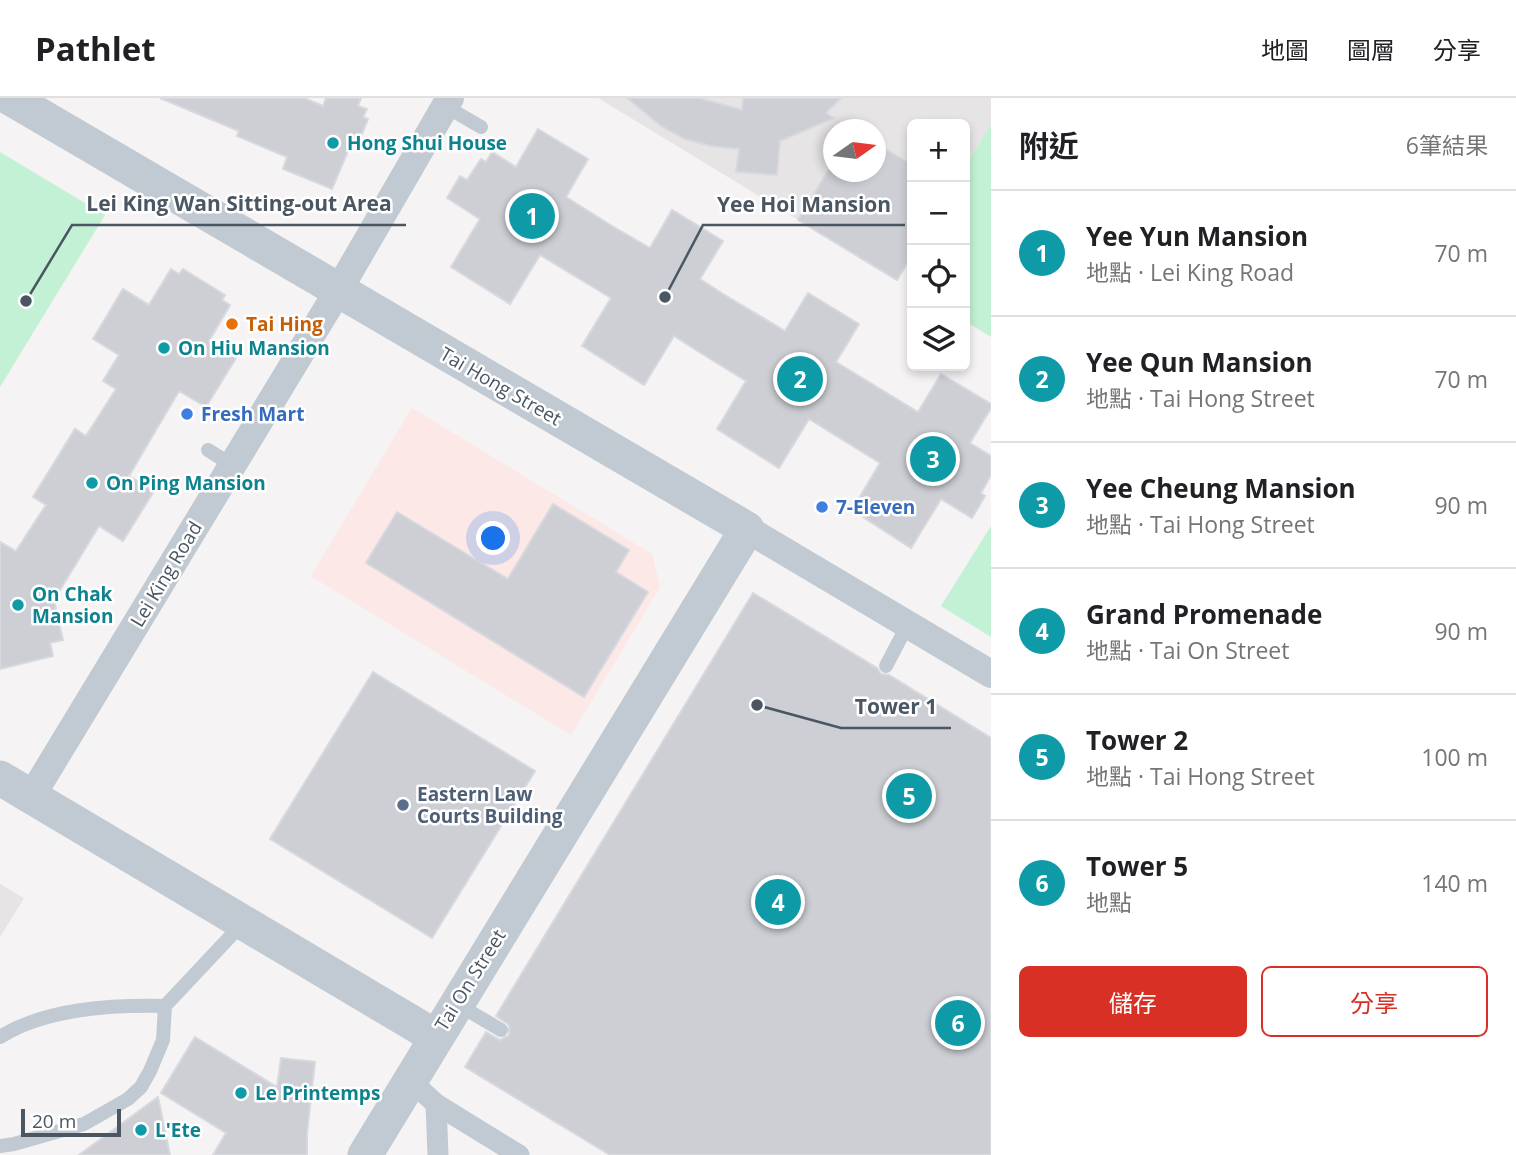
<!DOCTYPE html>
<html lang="zh-TW">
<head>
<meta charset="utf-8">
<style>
	:root { --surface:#fff; --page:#f2f2f2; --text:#202124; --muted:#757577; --line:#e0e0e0; --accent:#d93025 }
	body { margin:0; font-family:"Open Sans","Noto Sans TC",sans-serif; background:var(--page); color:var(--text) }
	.controls { position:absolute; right:21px; top:21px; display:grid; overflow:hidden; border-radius:10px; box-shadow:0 4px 10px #0003 }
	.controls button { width:63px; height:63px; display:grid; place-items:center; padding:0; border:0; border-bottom:2px solid var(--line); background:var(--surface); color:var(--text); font:35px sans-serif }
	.compass { position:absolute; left:823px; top:21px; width:63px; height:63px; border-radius:50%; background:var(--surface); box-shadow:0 4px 10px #0003; rotate:76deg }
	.scale { position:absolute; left:21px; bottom:18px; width:100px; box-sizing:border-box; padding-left:7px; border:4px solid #4a5661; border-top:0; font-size:19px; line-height:24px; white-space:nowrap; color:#4a5661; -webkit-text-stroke:5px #fff; paint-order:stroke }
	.you { position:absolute; left:494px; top:441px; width:24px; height:24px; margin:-18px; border:5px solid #fff; border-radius:50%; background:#1a73e8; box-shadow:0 0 0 10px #1a73e833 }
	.badge { display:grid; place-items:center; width:46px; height:46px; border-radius:50%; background:var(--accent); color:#fff; font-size:23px; font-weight:700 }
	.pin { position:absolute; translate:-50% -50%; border:4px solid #fff; box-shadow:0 2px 7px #0006 }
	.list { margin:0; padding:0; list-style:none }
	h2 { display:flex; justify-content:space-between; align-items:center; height:91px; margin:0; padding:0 28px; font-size:30px }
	h2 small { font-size:23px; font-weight:400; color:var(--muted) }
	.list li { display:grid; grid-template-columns:46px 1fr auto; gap:21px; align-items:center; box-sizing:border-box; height:126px; padding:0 28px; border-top:2px solid var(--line) }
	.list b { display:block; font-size:26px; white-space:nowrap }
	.list p { margin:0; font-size:23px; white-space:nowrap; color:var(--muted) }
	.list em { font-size:23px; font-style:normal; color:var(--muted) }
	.actions { display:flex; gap:14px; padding:21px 28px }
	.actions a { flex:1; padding:16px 0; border:2px solid var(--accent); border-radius:10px; text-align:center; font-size:24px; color:var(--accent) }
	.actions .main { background:var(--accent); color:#fff }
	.icon { flex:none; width:38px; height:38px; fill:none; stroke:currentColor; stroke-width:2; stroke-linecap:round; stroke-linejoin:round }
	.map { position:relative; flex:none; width:991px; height:1057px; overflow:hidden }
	header { display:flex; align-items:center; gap:42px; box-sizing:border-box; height:98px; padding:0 35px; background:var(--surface); border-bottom:2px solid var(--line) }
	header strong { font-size:33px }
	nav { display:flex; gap:38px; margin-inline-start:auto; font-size:24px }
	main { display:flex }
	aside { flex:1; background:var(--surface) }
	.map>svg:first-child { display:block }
	.education { fill:#e6e4e5; fill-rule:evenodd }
	.medical { fill:#fce8e6 }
	.green { fill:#c3f1d5 }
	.building { fill:#cdcfd5; stroke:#d7d9de; stroke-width:2 }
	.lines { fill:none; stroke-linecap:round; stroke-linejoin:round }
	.service { stroke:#c1cad2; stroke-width:14 }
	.pedestrian { stroke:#c1cad2; stroke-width:21 }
	.minor { stroke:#c1cad2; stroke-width:28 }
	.tertiary { stroke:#c1cad2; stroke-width:35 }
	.culture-dot { fill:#0f9aa8; stroke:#fff; stroke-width:2.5 }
	.food-dot { fill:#e8710a; stroke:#fff; stroke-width:2.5 }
	.shop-dot { fill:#3f7fe0; stroke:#fff; stroke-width:2.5 }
	.service-dot { fill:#5c6f8a; stroke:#fff; stroke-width:2.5 }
	.labels { text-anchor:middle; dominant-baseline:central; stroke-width:5; stroke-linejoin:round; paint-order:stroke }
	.culture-label { font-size:19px; font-weight:bold; fill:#0d838f; stroke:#fff; text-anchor:start }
	.food-label { font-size:19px; font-weight:bold; fill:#c56008; stroke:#fff; text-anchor:start }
	.street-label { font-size:19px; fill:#4a5661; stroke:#fff }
	.shop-label { font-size:19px; font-weight:bold; fill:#366cbe; stroke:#fff; text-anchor:start }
	.service-label { font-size:19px; font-weight:bold; fill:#4e5e75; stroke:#fff; text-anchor:start }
	.leader { fill:none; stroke:#4a5661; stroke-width:2.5 }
	.callout-dot { fill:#4a5661; stroke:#fff; stroke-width:2.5 }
	.callout-label { font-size:21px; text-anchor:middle; font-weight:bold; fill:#4a5661; stroke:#fff; stroke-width:5; stroke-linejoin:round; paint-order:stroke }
</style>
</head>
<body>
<header>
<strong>Pathlet</strong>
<nav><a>地圖</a><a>圖層</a><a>分享</a></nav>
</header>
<main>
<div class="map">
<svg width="991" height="1057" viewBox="0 0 991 1057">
	<rect width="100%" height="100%" fill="#f5f3f3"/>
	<!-- education -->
	<g class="education">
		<path d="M 598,0 L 991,0 L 991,26 L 965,69 L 965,26 L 912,26 L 912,157 L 897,182 ZM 834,32 L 876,32 L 876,74 L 834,74 Z"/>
		<path d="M 0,786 L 24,800 L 0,839 Z"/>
	</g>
	<!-- medical -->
	<path class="medical" d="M 412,310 L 652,456 L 660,489 L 571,637 L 311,478 Z"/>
	<!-- green -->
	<g class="green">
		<path d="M 991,26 L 991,239 L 965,223 L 965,69 Z"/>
		<path d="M 0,54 L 105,117 L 0,289 Z"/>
		<path d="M 991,428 L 991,539 L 941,508 Z"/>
	</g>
	<!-- building -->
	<g class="building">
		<path d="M 160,0 L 304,0 L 323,8 L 326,0 L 361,0 L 358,8 L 367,11 L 363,19 L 368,21 L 357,48 L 353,46 L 348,53 L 332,91 L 283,71 L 287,59 L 237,38 L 239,33 Z"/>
		<path d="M 627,0 L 699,0 L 742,12 L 743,0 L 841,0 L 826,15 L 834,20 L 780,43 L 777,77 L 736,74 L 739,51 L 711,48 L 685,41 L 661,28 Z"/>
		<path d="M 538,31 L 588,61 L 566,99 L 612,128 L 650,150 L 672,112 L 723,143 L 700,181 L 723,196 L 785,233 L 808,195 L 859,226 L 836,264 L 918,314 L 941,276 L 991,306 L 991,310 L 970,345 L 991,358 L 991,377 L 981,395 L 985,398 L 972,420 L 941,401 L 911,450 L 852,412 L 880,365 L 830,334 L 809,321 L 779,370 L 717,331 L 746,283 L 696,252 L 674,238 L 644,287 L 582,248 L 611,200 L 540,157 L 510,206 L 451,169 L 480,121 L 447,100 L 460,78 L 467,82 L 481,61 L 486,64 L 492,54 L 516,69 Z"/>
		<path d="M 876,45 L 912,67 L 912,157 L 897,182 L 798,122 L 834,63 L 834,74 L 876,74 Z"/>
		<path d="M 171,171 L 179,176 L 183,171 L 225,197 L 222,202 L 230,207 L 209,243 L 236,260 L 206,309 L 179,293 L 129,378 L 154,393 L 123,443 L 99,428 L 54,502 L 63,542 L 50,545 L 53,558 L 0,571 L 0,444 L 16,453 L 46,407 L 33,399 L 75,331 L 86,338 L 116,291 L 103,283 L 119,257 L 93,241 L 123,191 L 149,207 Z"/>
		<path d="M 553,406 L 629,452 L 616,474 L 648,494 L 584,599 L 366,465 L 397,414 L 508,481 Z"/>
		<path d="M 753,495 L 877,570 L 881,576 L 889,577 L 991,640 L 991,1057 L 610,1057 L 465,969 L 486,934 L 500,942 L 509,937 L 509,927 L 496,918 Z"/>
		<path d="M 373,574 L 535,673 L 432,840 L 270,741 Z"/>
		<path d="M 195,939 L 277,989 L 281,960 L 315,964 L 307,1035 L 307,1057 L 213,1057 L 226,1035 L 161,995 Z"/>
		<path d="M 158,999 L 170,1057 L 79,1057 Z"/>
	</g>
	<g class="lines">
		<!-- service -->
		<g class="service">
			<path d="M 445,8 L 481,29"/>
			<path d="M 208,352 L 232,367"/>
			<path d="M 886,568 L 908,526"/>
			<path d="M 457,906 L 501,932"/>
			<path d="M 0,939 C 46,910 112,907 165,908"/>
			<path d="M 0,1048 L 14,1046 L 84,1026 L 128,1001 L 141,989 L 150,973 L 163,942 L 165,908 L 243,825"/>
		</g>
		<!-- pedestrian -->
		<g class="pedestrian">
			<path d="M 410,982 L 436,1006 L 519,1057"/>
			<path d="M 436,1006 L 438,1057"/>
		</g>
		<!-- minor -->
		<g class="minor">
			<path d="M 747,431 L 991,576"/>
			<path d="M 31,699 L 338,193 L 450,0"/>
		</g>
		<!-- tertiary -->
		<g class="tertiary">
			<path d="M 10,0 L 747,431 L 365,1057"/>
			<path d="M 0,680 L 436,939"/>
		</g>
	</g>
	<!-- markers -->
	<g class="culture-dot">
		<circle cx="333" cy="45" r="7"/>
		<circle cx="164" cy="250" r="7"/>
		<circle cx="92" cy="385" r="7"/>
		<circle cx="18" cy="507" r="7"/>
		<circle cx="241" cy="995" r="7"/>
		<circle cx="141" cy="1032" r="7"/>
	</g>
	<circle class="food-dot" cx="232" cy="226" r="7"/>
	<g class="shop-dot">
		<circle cx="187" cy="316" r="7"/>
		<circle cx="822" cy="409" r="7"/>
	</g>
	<circle class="service-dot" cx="403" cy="707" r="7"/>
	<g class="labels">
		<!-- culture labels -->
		<g class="culture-label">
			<text x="347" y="45">Hong Shui House</text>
			<text x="178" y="250">On Hiu Mansion</text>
			<text x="106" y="385">On Ping Mansion</text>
			<text x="32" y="496">On Chak<tspan x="32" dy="22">Mansion</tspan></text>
			<text x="255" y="995">Le Printemps</text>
			<text x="155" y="1032">L'Ete</text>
		</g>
		<!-- food labels -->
		<g class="food-label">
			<text x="246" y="226">Tai Hing</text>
		</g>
		<!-- street labels -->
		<g class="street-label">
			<text transform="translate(501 288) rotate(30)">Tai Hong Street</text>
			<text transform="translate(166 476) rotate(-59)">Lei King Road</text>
			<text transform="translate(470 882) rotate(-58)">Tai On Street</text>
		</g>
		<!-- shop labels -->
		<g class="shop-label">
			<text x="201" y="316">Fresh Mart</text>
			<text x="836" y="409">7-Eleven</text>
		</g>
		<!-- service labels -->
		<g class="service-label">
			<text x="417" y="696">Eastern Law<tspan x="417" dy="22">Courts Building</tspan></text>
		</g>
	</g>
	<!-- callouts -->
	<path class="leader" d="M26 203L72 127H406M665 199L703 127H905M757 607L841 630H951"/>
	<g class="callout-dot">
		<circle cx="26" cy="203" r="7"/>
		<circle cx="665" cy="199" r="7"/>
		<circle cx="757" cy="607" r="7"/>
	</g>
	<g class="callout-label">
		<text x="239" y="113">Lei King Wan Sitting-out Area</text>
		<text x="804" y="114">Yee Hoi Mansion</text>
		<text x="896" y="616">Tower 1</text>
	</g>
</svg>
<div class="controls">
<button>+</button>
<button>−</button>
<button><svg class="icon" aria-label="locate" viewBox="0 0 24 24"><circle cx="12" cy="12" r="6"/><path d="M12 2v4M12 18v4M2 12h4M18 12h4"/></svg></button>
<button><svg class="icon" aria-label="layers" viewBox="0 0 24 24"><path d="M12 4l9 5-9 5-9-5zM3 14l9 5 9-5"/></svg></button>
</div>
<svg class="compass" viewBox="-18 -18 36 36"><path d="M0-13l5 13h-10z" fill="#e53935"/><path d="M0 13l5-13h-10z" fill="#757577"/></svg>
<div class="scale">20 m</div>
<div class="you"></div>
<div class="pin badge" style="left:532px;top:118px;background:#0f9aa8">1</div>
<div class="pin badge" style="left:800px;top:281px;background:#0f9aa8">2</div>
<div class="pin badge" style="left:933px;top:361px;background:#0f9aa8">3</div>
<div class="pin badge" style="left:778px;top:804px;background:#0f9aa8">4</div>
<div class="pin badge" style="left:909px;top:698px;background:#0f9aa8">5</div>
<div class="pin badge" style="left:958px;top:925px;background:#0f9aa8">6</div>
</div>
<aside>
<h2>附近<small>6筆結果</small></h2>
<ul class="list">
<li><span class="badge" style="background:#0f9aa8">1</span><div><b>Yee Yun Mansion</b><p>地點 · Lei King Road</p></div><em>70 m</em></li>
<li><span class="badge" style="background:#0f9aa8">2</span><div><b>Yee Qun Mansion</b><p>地點 · Tai Hong Street</p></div><em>70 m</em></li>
<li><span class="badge" style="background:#0f9aa8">3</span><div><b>Yee Cheung Mansion</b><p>地點 · Tai Hong Street</p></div><em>90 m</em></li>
<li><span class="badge" style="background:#0f9aa8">4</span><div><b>Grand Promenade</b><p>地點 · Tai On Street</p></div><em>90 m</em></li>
<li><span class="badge" style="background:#0f9aa8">5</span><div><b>Tower 2</b><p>地點 · Tai Hong Street</p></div><em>100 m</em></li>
<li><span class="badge" style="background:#0f9aa8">6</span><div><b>Tower 5</b><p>地點</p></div><em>140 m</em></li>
</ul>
<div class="actions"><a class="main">儲存</a><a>分享</a></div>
</aside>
</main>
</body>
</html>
